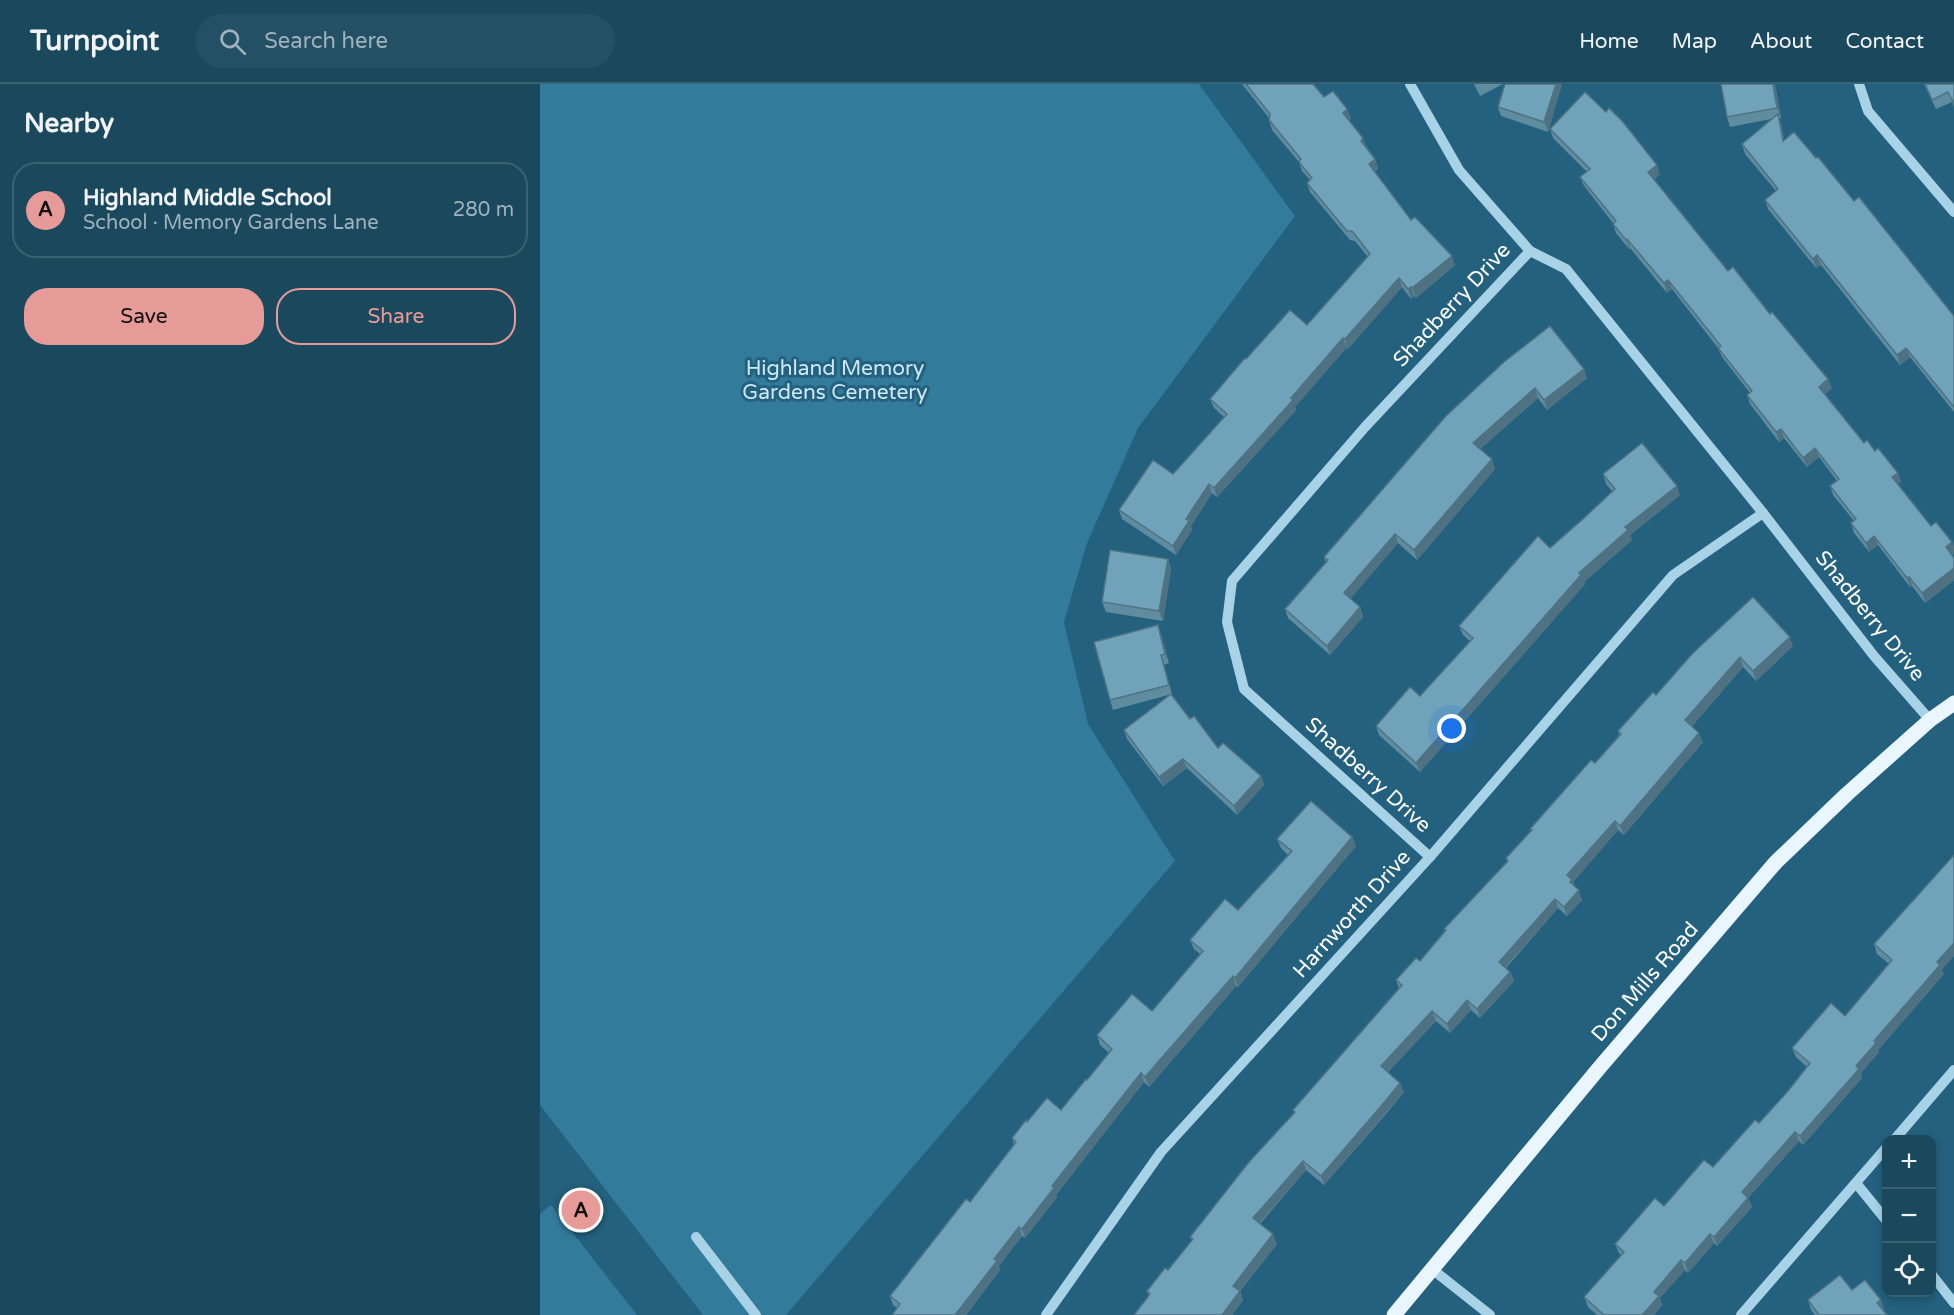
<!DOCTYPE html>
<html lang="en">
<head>
<meta charset="utf-8">
<style>
	:root { --surface:#1a495e; --page:#235064; --text:#f1f3f6; --muted:#9fb2bc; --line:#386173; --accent:#e69b98 }
	body { margin:0; font-family:"Varela Round",sans-serif; background:var(--page); color:var(--text) }
	.controls { position:absolute; right:18px; bottom:18px; display:grid; overflow:hidden; border-radius:12px; box-shadow:0 3px 9px #0003 }
	.controls button { width:54px; height:54px; display:grid; place-items:center; padding:0; border:0; border-bottom:2px solid var(--line); background:var(--surface); color:var(--text); font:30px sans-serif }
	.you { position:absolute; left:912px; top:645px; width:21px; height:21px; margin:-15px; border:4px solid #fff; border-radius:50%; background:#1a73e8; box-shadow:0 0 0 9px #1a73e833 }
	.badge { display:grid; place-items:center; width:39px; height:39px; border-radius:50%; background:var(--accent); color:#111; font-size:20px; font-weight:700 }
	.pin { position:absolute; translate:-50% -50%; border:3px solid #fff; box-shadow:0 2px 6px #0006 }
	.list { margin:0; padding:0; list-style:none }
	h2 { display:flex; justify-content:space-between; align-items:center; height:78px; margin:0; padding:0 24px; font-size:26px }
	h2 small { font-size:20px; font-weight:400; color:var(--muted) }
	.list li { display:grid; grid-template-columns:39px 1fr auto; gap:18px; align-items:center; box-sizing:border-box; height:96px; margin:0 12px 12px; padding:0 12px; border:2px solid var(--line); border-radius:24px }
	.list b { display:block; font-size:22px; white-space:nowrap }
	.list p { margin:0; font-size:20px; white-space:nowrap; color:var(--muted) }
	.list em { font-size:20px; font-style:normal; color:var(--muted) }
	.actions { display:flex; gap:12px; padding:18px 24px }
	.actions a { flex:1; padding:14px 0; border:2px solid var(--accent); border-radius:24px; text-align:center; font-size:21px; color:var(--accent) }
	.actions .main { background:var(--accent); color:#111 }
	.icon { flex:none; width:33px; height:33px; fill:none; stroke:currentColor; stroke-width:2; stroke-linecap:round; stroke-linejoin:round }
	.map { position:relative; flex:none; width:1414px; height:1231px; overflow:hidden }
	header { display:flex; align-items:center; gap:36px; box-sizing:border-box; height:84px; padding:0 30px; background:var(--surface); border-bottom:2px solid var(--line) }
	header strong { font-size:28px }
	nav { display:flex; gap:33px; margin-inline-start:auto; font-size:21px }
	.search { width:420px; height:54px; background:var(--page); display:flex; align-items:center; gap:15px; box-sizing:border-box; padding:0 21px; border-radius:33px; color:var(--muted); font-size:22px }
	main { display:flex }
	aside { flex:1; background:var(--surface) }
	.map>svg:first-child { display:block }
	.green { fill:#337b9a }
	.lines { fill:none; stroke-linecap:round; stroke-linejoin:round }
	.minor { stroke:#a8d3e6; stroke-width:10 }
	.major { stroke:#e9f6fd; stroke-width:15 }
	.wall { fill:#608c9f }
	.shaded-wall { fill:#4e7282 }
	.building { fill:#70a3b9; stroke:#4e7282; stroke-width:1.5 }
	.labels { text-anchor:middle; dominant-baseline:central; stroke-width:6; stroke-linejoin:round; paint-order:stroke }
	.street-label { font-size:21px; fill:#fff; stroke:#23617e }
	.park-label { font-size:21px; fill:#cbe8f5; stroke:#23617e }
</style>
</head>
<body>
<header>
<strong>Turnpoint</strong>
<div class="search"><svg class="icon" aria-label="search" viewBox="0 0 24 24"><circle cx="10" cy="10" r="6"/><path d="M15 15l6 6"/></svg>Search here</div>
<nav><a>Home</a><a>Map</a><a>About</a><a>Contact</a></nav>
</header>
<main>
<aside>
<h2>Nearby<small></small></h2>
<ul class="list">
<li><span class="badge">A</span><div><b>Highland Middle School</b><p>School · Memory Gardens Lane</p></div><em>280 m</em></li>
</ul>
<div class="actions"><a class="main">Save</a><a>Share</a></div>
</aside>
<div class="map">
<svg width="1414" height="1231" viewBox="0 0 1414 1231">
	<rect width="100%" height="100%" fill="#23617e"/>
	<!-- green -->
	<g class="green">
		<path d="M 0,0 L 659,0 L 755,132 L 598,344 L 547,459 L 524,538 L 548,640 L 635,777 L 246,1231 L 163,1231 L 0,1021 Z"/>
		<path d="M 11,1121 L 97,1231 L 0,1231 L 0,1130 Z"/>
	</g>
	<g class="lines">
		<!-- minor -->
		<g class="minor">
			<path d="M 870,0 L 919,86 L 990,167 L 1026,185 L 1223,429 L 1334,572 L 1390,636"/>
			<path d="M 1319,0 L 1328,27 L 1414,128"/>
			<path d="M 890,773 L 704,605 L 687,538 L 692,497 L 825,343 L 990,167"/>
			<path d="M 1354,1056 L 1414,986"/>
			<path d="M 1316,1099 L 1346,1136"/>
			<path d="M 156,1153 L 216,1231"/>
			<path d="M 892,1185 L 950,1231"/>
			<path d="M 1392,1191 L 1414,1219"/>
			<path d="M 506,1231 L 621,1068 L 890,773 L 1133,491 L 1223,429"/>
			<path d="M 1201,1231 L 1346,1064"/>
		</g>
		<!-- major -->
		<path class="major" d="M 854,1231 L 1060,983 L 1236,778 L 1307,710 L 1390,636 L 1414,619"/>
	</g>
	<!-- wall -->
	<g class="wall">
		<path d="M 702,0 L 773,0 L 784,13 L 811,34 L 809,36 L 835,75 L 838,84 L 835,88 L 871,136 L 915,181 L 876,214 L 874,212 L 871,215 L 862,203 L 808,265 L 807,263 L 755,323 L 756,326 L 677,413 L 672,409 L 651,442 L 652,446 L 636,471 L 582,435 L 579,426 L 633,390 L 684,333 L 674,324 L 670,315 L 706,275 L 767,241 L 828,173 L 815,157 L 810,156 L 770,108 L 767,99 L 770,96 L 762,87 L 759,78 L 732,46 L 729,36 L 729,34 Z"/>
		<path d="M 934,0 L 963,0 L 940,12 Z"/>
		<path d="M 1022,0 L 1008,48 L 961,32 L 958,23 Z"/>
		<path d="M 1181,0 L 1235,0 L 1241,34 L 1239,34 L 1241,39 L 1244,56 L 1276,74 L 1414,232 L 1414,328 L 1370,273 L 1360,281 L 1281,181 L 1276,184 L 1228,125 L 1225,116 L 1236,107 L 1205,70 L 1202,60 L 1231,35 L 1190,43 L 1187,33 Z"/>
		<path d="M 1384,0 L 1414,0 L 1414,23 L 1412,18 L 1396,25 Z"/>
		<path d="M 1010,45 L 1120,90 L 1114,95 L 1152,144 L 1188,187 L 1230,230 L 1292,304 L 1285,310 L 1324,359 L 1335,367 L 1358,389 L 1361,398 L 1358,400 L 1391,442 L 1412,458 L 1414,464 L 1414,469 L 1412,471 L 1414,474 L 1414,496 L 1385,519 L 1372,502 L 1370,503 L 1338,461 L 1329,468 L 1314,449 L 1311,439 L 1314,437 L 1293,411 L 1290,402 L 1297,397 L 1279,373 L 1267,383 L 1244,354 L 1239,358 L 1210,320 L 1207,311 L 1210,309 L 1182,273 L 1178,264 L 1132,205 L 1127,209 L 1090,164 L 1089,165 L 1076,149 L 1073,140 L 1073,139 L 1044,102 L 1040,93 L 1047,88 L 1013,54 Z"/>
		<path d="M 964,278 L 1047,294 L 1007,326 L 998,314 L 940,365 L 955,385 L 877,476 L 858,459 L 810,515 L 820,523 L 823,533 L 790,571 L 748,534 L 745,525 L 786,478 L 784,473 Z"/>
		<path d="M 1063,390 L 1140,411 L 1090,451 L 1092,456 L 1044,498 L 1045,500 L 880,688 L 839,651 L 836,642 L 880,612 L 930,557 L 923,551 L 919,542 L 1044,434 L 1072,407 L 1066,400 Z"/>
		<path d="M 628,475 L 631,485 L 623,537 L 566,528 L 562,518 Z"/>
		<path d="M 621,550 L 629,579 L 624,581 L 632,610 L 573,626 L 570,616 Z"/>
		<path d="M 1253,562 L 1216,597 L 1203,583 L 1152,642 L 1163,658 L 1084,751 L 1078,746 L 1033,798 L 1042,816 L 1027,832 L 1018,824 L 966,884 L 970,888 L 974,897 L 940,934 L 931,926 L 910,949 L 896,937 L 848,988 L 864,1008 L 846,1030 L 784,1101 L 766,1086 L 720,1140 L 737,1160 L 700,1207 L 703,1216 L 692,1231 L 594,1231 L 609,1213 L 607,1207 L 628,1186 L 652,1156 L 650,1153 L 754,1030 L 753,1026 L 859,905 L 856,896 L 880,877 L 905,847 L 904,845 L 967,778 L 966,774 L 991,747 L 990,745 L 1055,679 L 1079,651 L 1078,647 L 1116,611 L 1153,569 Z"/>
		<path d="M 650,635 L 678,664 L 721,692 L 724,701 L 697,731 L 647,684 L 623,702 L 587,655 L 584,646 Z"/>
		<path d="M 812,753 L 816,762 L 698,903 L 696,902 L 609,1003 L 604,998 L 516,1111 L 517,1113 L 485,1154 L 482,1152 L 459,1182 L 460,1186 L 426,1231 L 352,1231 L 357,1224 L 353,1221 L 350,1212 L 430,1118 L 474,1061 L 472,1054 L 487,1038 L 521,1026 L 547,996 L 569,969 L 560,961 L 557,951 L 612,927 L 660,870 L 654,865 L 650,856 L 698,826 L 748,771 L 741,764 L 737,755 Z"/>
		<path d="M 1334,860 L 1402,886 L 1404,890 L 1338,966 L 1339,968 L 1321,989 L 1322,994 L 1263,1061 L 1259,1057 L 1208,1114 L 1212,1123 L 1177,1162 L 1174,1159 L 1148,1189 L 1145,1186 L 1120,1214 L 1122,1221 L 1114,1231 L 1057,1231 L 1048,1223 L 1044,1213 L 1081,1172 L 1079,1169 L 1075,1160 L 1173,1083 L 1219,1039 L 1248,1007 L 1267,983 L 1256,973 L 1252,964 L 1305,932 L 1349,880 L 1337,870 Z"/>
		<path d="M 1312,1206 L 1341,1216 L 1344,1226 L 1343,1227 L 1347,1231 L 1275,1231 L 1271,1226 L 1268,1216 Z"/>
	</g>
	<!-- shaded-wall -->
	<g class="shaded-wall">
		<path d="M 1016,0 L 1022,0 L 1008,48 L 1004,38 Z"/>
		<path d="M 1233,0 L 1235,0 L 1241,34 L 1237,24 Z"/>
		<path d="M 807,25 L 811,34 L 806,38 L 803,29 Z"/>
		<path d="M 1238,30 L 1241,39 L 1246,67 L 1243,57 Z"/>
		<path d="M 823,54 L 827,64 L 821,57 Z"/>
		<path d="M 835,75 L 838,84 L 832,90 L 829,80 Z"/>
		<path d="M 1117,81 L 1120,90 L 1112,97 L 1108,88 Z"/>
		<path d="M 1087,155 L 1090,164 L 1089,165 L 1086,156 Z"/>
		<path d="M 1277,171 L 1281,181 L 1276,184 L 1273,175 Z"/>
		<path d="M 912,172 L 915,181 L 876,214 L 872,204 Z"/>
		<path d="M 859,194 L 862,203 L 808,265 L 805,255 Z"/>
		<path d="M 1128,196 L 1132,205 L 1127,209 L 1124,199 Z"/>
		<path d="M 871,203 L 874,212 L 871,215 L 868,205 Z"/>
		<path d="M 803,254 L 807,263 L 755,323 L 756,326 L 677,413 L 674,404 Z"/>
		<path d="M 1366,264 L 1370,273 L 1360,281 L 1357,271 Z"/>
		<path d="M 1044,285 L 1047,294 L 1007,326 L 1004,316 Z"/>
		<path d="M 1288,295 L 1292,304 L 1282,312 L 1279,303 Z"/>
		<path d="M 995,304 L 998,314 L 937,368 L 933,359 Z"/>
		<path d="M 1241,345 L 1244,354 L 1239,358 L 1236,348 Z"/>
		<path d="M 1275,364 L 1279,373 L 1267,383 L 1263,374 Z"/>
		<path d="M 952,375 L 955,385 L 877,476 L 874,466 Z"/>
		<path d="M 1358,389 L 1361,398 L 1356,402 L 1352,393 Z"/>
		<path d="M 669,400 L 672,409 L 651,442 L 652,446 L 636,471 L 633,462 L 646,435 Z"/>
		<path d="M 1137,402 L 1140,411 L 1090,451 L 1092,456 L 1044,498 L 1045,500 L 880,688 L 876,679 L 1039,489 L 1085,443 Z"/>
		<path d="M 855,450 L 858,459 L 807,519 L 804,509 Z"/>
		<path d="M 1334,452 L 1338,461 L 1329,468 L 1326,459 Z"/>
		<path d="M 1412,458 L 1414,464 L 1414,469 L 1409,472 L 1406,463 Z"/>
		<path d="M 628,475 L 631,485 L 623,537 L 619,527 Z"/>
		<path d="M 1414,484 L 1414,496 L 1385,519 L 1382,509 Z"/>
		<path d="M 1369,493 L 1372,502 L 1370,503 L 1367,494 Z"/>
		<path d="M 820,523 L 823,533 L 790,571 L 787,562 Z"/>
		<path d="M 618,541 L 621,550 L 629,579 L 625,570 Z"/>
		<path d="M 1250,553 L 1253,562 L 1216,597 L 1213,587 Z"/>
		<path d="M 621,571 L 624,581 L 632,610 L 629,601 Z"/>
		<path d="M 1200,573 L 1203,583 L 1149,646 L 1145,636 Z"/>
		<path d="M 1159,649 L 1163,658 L 1084,751 L 1080,742 Z"/>
		<path d="M 643,675 L 647,684 L 623,702 L 619,693 Z"/>
		<path d="M 721,692 L 724,701 L 697,731 L 694,722 Z"/>
		<path d="M 1075,737 L 1078,746 L 1033,798 L 1035,805 L 1033,807 L 1027,791 Z"/>
		<path d="M 812,753 L 816,762 L 698,903 L 695,894 Z"/>
		<path d="M 1039,806 L 1042,816 L 1027,832 L 1024,823 Z"/>
		<path d="M 1015,815 L 1018,824 L 962,887 L 959,878 Z"/>
		<path d="M 1414,859 L 1414,872 L 1402,886 L 1404,890 L 1338,966 L 1339,968 L 1321,989 L 1322,994 L 1263,1061 L 1260,1052 L 1334,957 Z"/>
		<path d="M 970,888 L 974,897 L 940,934 L 937,925 Z"/>
		<path d="M 693,892 L 696,902 L 609,1003 L 605,993 Z"/>
		<path d="M 927,916 L 931,926 L 910,949 L 907,940 Z"/>
		<path d="M 892,927 L 896,937 L 845,991 L 841,982 Z"/>
		<path d="M 601,989 L 604,998 L 516,1111 L 517,1113 L 485,1154 L 482,1145 L 512,1102 Z"/>
		<path d="M 860,999 L 864,1008 L 784,1101 L 781,1092 Z"/>
		<path d="M 1255,1048 L 1259,1057 L 1208,1114 L 1212,1123 L 1177,1162 L 1174,1153 L 1202,1108 Z"/>
		<path d="M 763,1077 L 766,1086 L 716,1143 L 713,1134 Z"/>
		<path d="M 479,1143 L 482,1152 L 459,1182 L 460,1186 L 426,1231 L 415,1231 L 454,1175 Z"/>
		<path d="M 733,1150 L 737,1160 L 696,1211 L 693,1202 Z"/>
		<path d="M 1170,1150 L 1174,1159 L 1148,1189 L 1145,1179 Z"/>
		<path d="M 1141,1176 L 1145,1186 L 1120,1214 L 1122,1221 L 1114,1231 L 1102,1231 L 1114,1208 Z"/>
		<path d="M 700,1207 L 703,1216 L 692,1231 L 682,1231 Z"/>
		<path d="M 1341,1216 L 1344,1226 L 1341,1228 L 1337,1219 Z"/>
	</g>
	<!-- building -->
	<g class="building">
		<path d="M 706,0 L 773,0 L 784,13 L 793,7 L 807,25 L 803,29 L 823,54 L 821,57 L 835,75 L 829,80 L 871,136 L 875,133 L 912,172 L 872,204 L 871,203 L 868,205 L 859,194 L 805,255 L 803,254 L 751,314 L 753,316 L 674,404 L 669,400 L 646,435 L 649,437 L 633,462 L 579,426 L 613,376 L 633,390 L 687,330 L 670,315 L 705,274 L 706,275 L 750,226 L 767,241 L 830,170 L 812,147 L 807,147 L 767,99 L 772,94 L 759,78 L 761,75 L 729,36 L 730,30 Z"/>
		<path d="M 965,0 L 1016,0 L 1004,38 L 958,23 Z"/>
		<path d="M 1181,0 L 1233,0 L 1237,24 L 1187,33 Z"/>
		<path d="M 1385,0 L 1414,0 L 1414,20 L 1408,8 L 1392,16 Z"/>
		<path d="M 1045,8 L 1066,28 L 1069,24 L 1083,38 L 1117,81 L 1108,88 L 1188,187 L 1193,183 L 1230,230 L 1232,228 L 1288,295 L 1279,303 L 1324,359 L 1327,356 L 1335,367 L 1338,364 L 1358,389 L 1352,393 L 1391,442 L 1396,438 L 1412,458 L 1406,463 L 1414,474 L 1414,484 L 1382,509 L 1369,493 L 1367,494 L 1334,452 L 1326,459 L 1311,439 L 1316,435 L 1290,402 L 1299,395 L 1275,364 L 1263,374 L 1241,345 L 1236,348 L 1207,311 L 1212,307 L 1178,264 L 1181,262 L 1128,196 L 1124,199 L 1087,155 L 1086,156 L 1073,140 L 1076,137 L 1040,93 L 1050,85 L 1010,45 Z"/>
		<path d="M 1238,30 L 1243,57 L 1254,48 L 1276,74 L 1278,73 L 1314,117 L 1319,113 L 1414,232 L 1414,323 L 1366,264 L 1357,271 L 1277,171 L 1273,175 L 1225,116 L 1238,105 L 1202,60 Z"/>
		<path d="M 1010,242 L 1044,285 L 1004,316 L 995,304 L 933,359 L 952,375 L 874,466 L 855,450 L 804,509 L 820,523 L 787,562 L 745,525 L 788,476 L 784,473 L 906,332 L 964,278 Z"/>
		<path d="M 1102,359 L 1137,402 L 1085,443 L 1088,446 L 1039,489 L 1041,491 L 876,679 L 836,642 L 870,603 L 880,612 L 933,554 L 919,542 L 998,452 L 1010,464 L 1044,434 L 1075,405 L 1063,390 Z"/>
		<path d="M 570,466 L 628,475 L 619,527 L 562,518 Z"/>
		<path d="M 1213,513 L 1250,553 L 1213,587 L 1200,573 L 1145,636 L 1159,649 L 1080,742 L 1075,737 L 1027,791 L 1032,796 L 1030,798 L 1039,806 L 1024,823 L 1015,815 L 959,878 L 970,888 L 937,925 L 927,916 L 907,940 L 892,927 L 841,982 L 860,999 L 842,1021 L 781,1092 L 763,1077 L 713,1134 L 733,1150 L 693,1202 L 700,1207 L 682,1231 L 594,1231 L 610,1210 L 607,1207 L 625,1184 L 628,1186 L 653,1155 L 650,1153 L 709,1078 L 755,1028 L 753,1026 L 862,901 L 856,896 L 876,874 L 880,877 L 906,846 L 904,845 L 968,777 L 966,774 L 992,746 L 990,745 L 1051,676 L 1055,679 L 1081,650 L 1078,647 L 1113,608 L 1116,611 L 1153,569 Z"/>
		<path d="M 618,541 L 625,570 L 621,571 L 629,601 L 570,616 L 554,558 Z"/>
		<path d="M 631,610 L 650,635 L 654,632 L 678,664 L 683,659 L 721,692 L 694,722 L 643,675 L 619,693 L 584,646 Z"/>
		<path d="M 771,717 L 812,753 L 695,894 L 693,892 L 605,993 L 601,989 L 512,1102 L 514,1104 L 482,1145 L 479,1143 L 454,1175 L 457,1177 L 415,1231 L 352,1231 L 360,1220 L 350,1212 L 426,1115 L 430,1118 L 476,1058 L 472,1054 L 486,1036 L 487,1038 L 507,1014 L 521,1026 L 546,995 L 547,996 L 572,965 L 557,951 L 592,910 L 612,927 L 663,867 L 650,856 L 685,815 L 698,826 L 752,767 L 737,755 Z"/>
		<path d="M 1414,771 L 1414,859 L 1397,878 L 1400,881 L 1334,957 L 1336,959 L 1316,982 L 1319,985 L 1260,1052 L 1255,1048 L 1202,1108 L 1208,1114 L 1174,1153 L 1170,1150 L 1145,1179 L 1141,1176 L 1114,1208 L 1119,1212 L 1102,1231 L 1064,1231 L 1044,1213 L 1084,1168 L 1075,1160 L 1115,1114 L 1124,1122 L 1164,1076 L 1173,1083 L 1215,1036 L 1219,1039 L 1248,1007 L 1270,979 L 1252,964 L 1291,919 L 1305,932 L 1352,876 L 1334,860 Z"/>
		<path d="M 1300,1191 L 1312,1206 L 1325,1196 L 1341,1216 L 1337,1219 L 1347,1231 L 1279,1231 L 1268,1216 Z"/>
	</g>
	<g class="labels">
		<!-- street labels -->
		<g class="street-label">
			<text transform="translate(912 221) rotate(-47)">Shadberry Drive</text>
			<text transform="translate(1330 532) rotate(51)">Shadberry Drive</text>
			<text transform="translate(828 691) rotate(42)">Shadberry Drive</text>
			<text transform="translate(812 830) rotate(-48)">Harnworth Drive</text>
			<text transform="translate(1105 898) rotate(-49)">Don Mills Road</text>
		</g>
		<!-- park labels -->
		<g class="park-label">
			<text x="295" y="284">Highland Memory<tspan x="295" dy="24">Gardens Cemetery</tspan></text>
		</g>
	</g>
</svg>
<div class="controls">
<button>+</button>
<button>−</button>
<button><svg class="icon" aria-label="locate" viewBox="0 0 24 24"><circle cx="12" cy="12" r="6"/><path d="M12 2v4M12 18v4M2 12h4M18 12h4"/></svg></button>
</div>
<div class="you"></div>
<div class="pin badge" style="left:41px;top:1126px">A</div>
</div>
</main>
</body>
</html>
